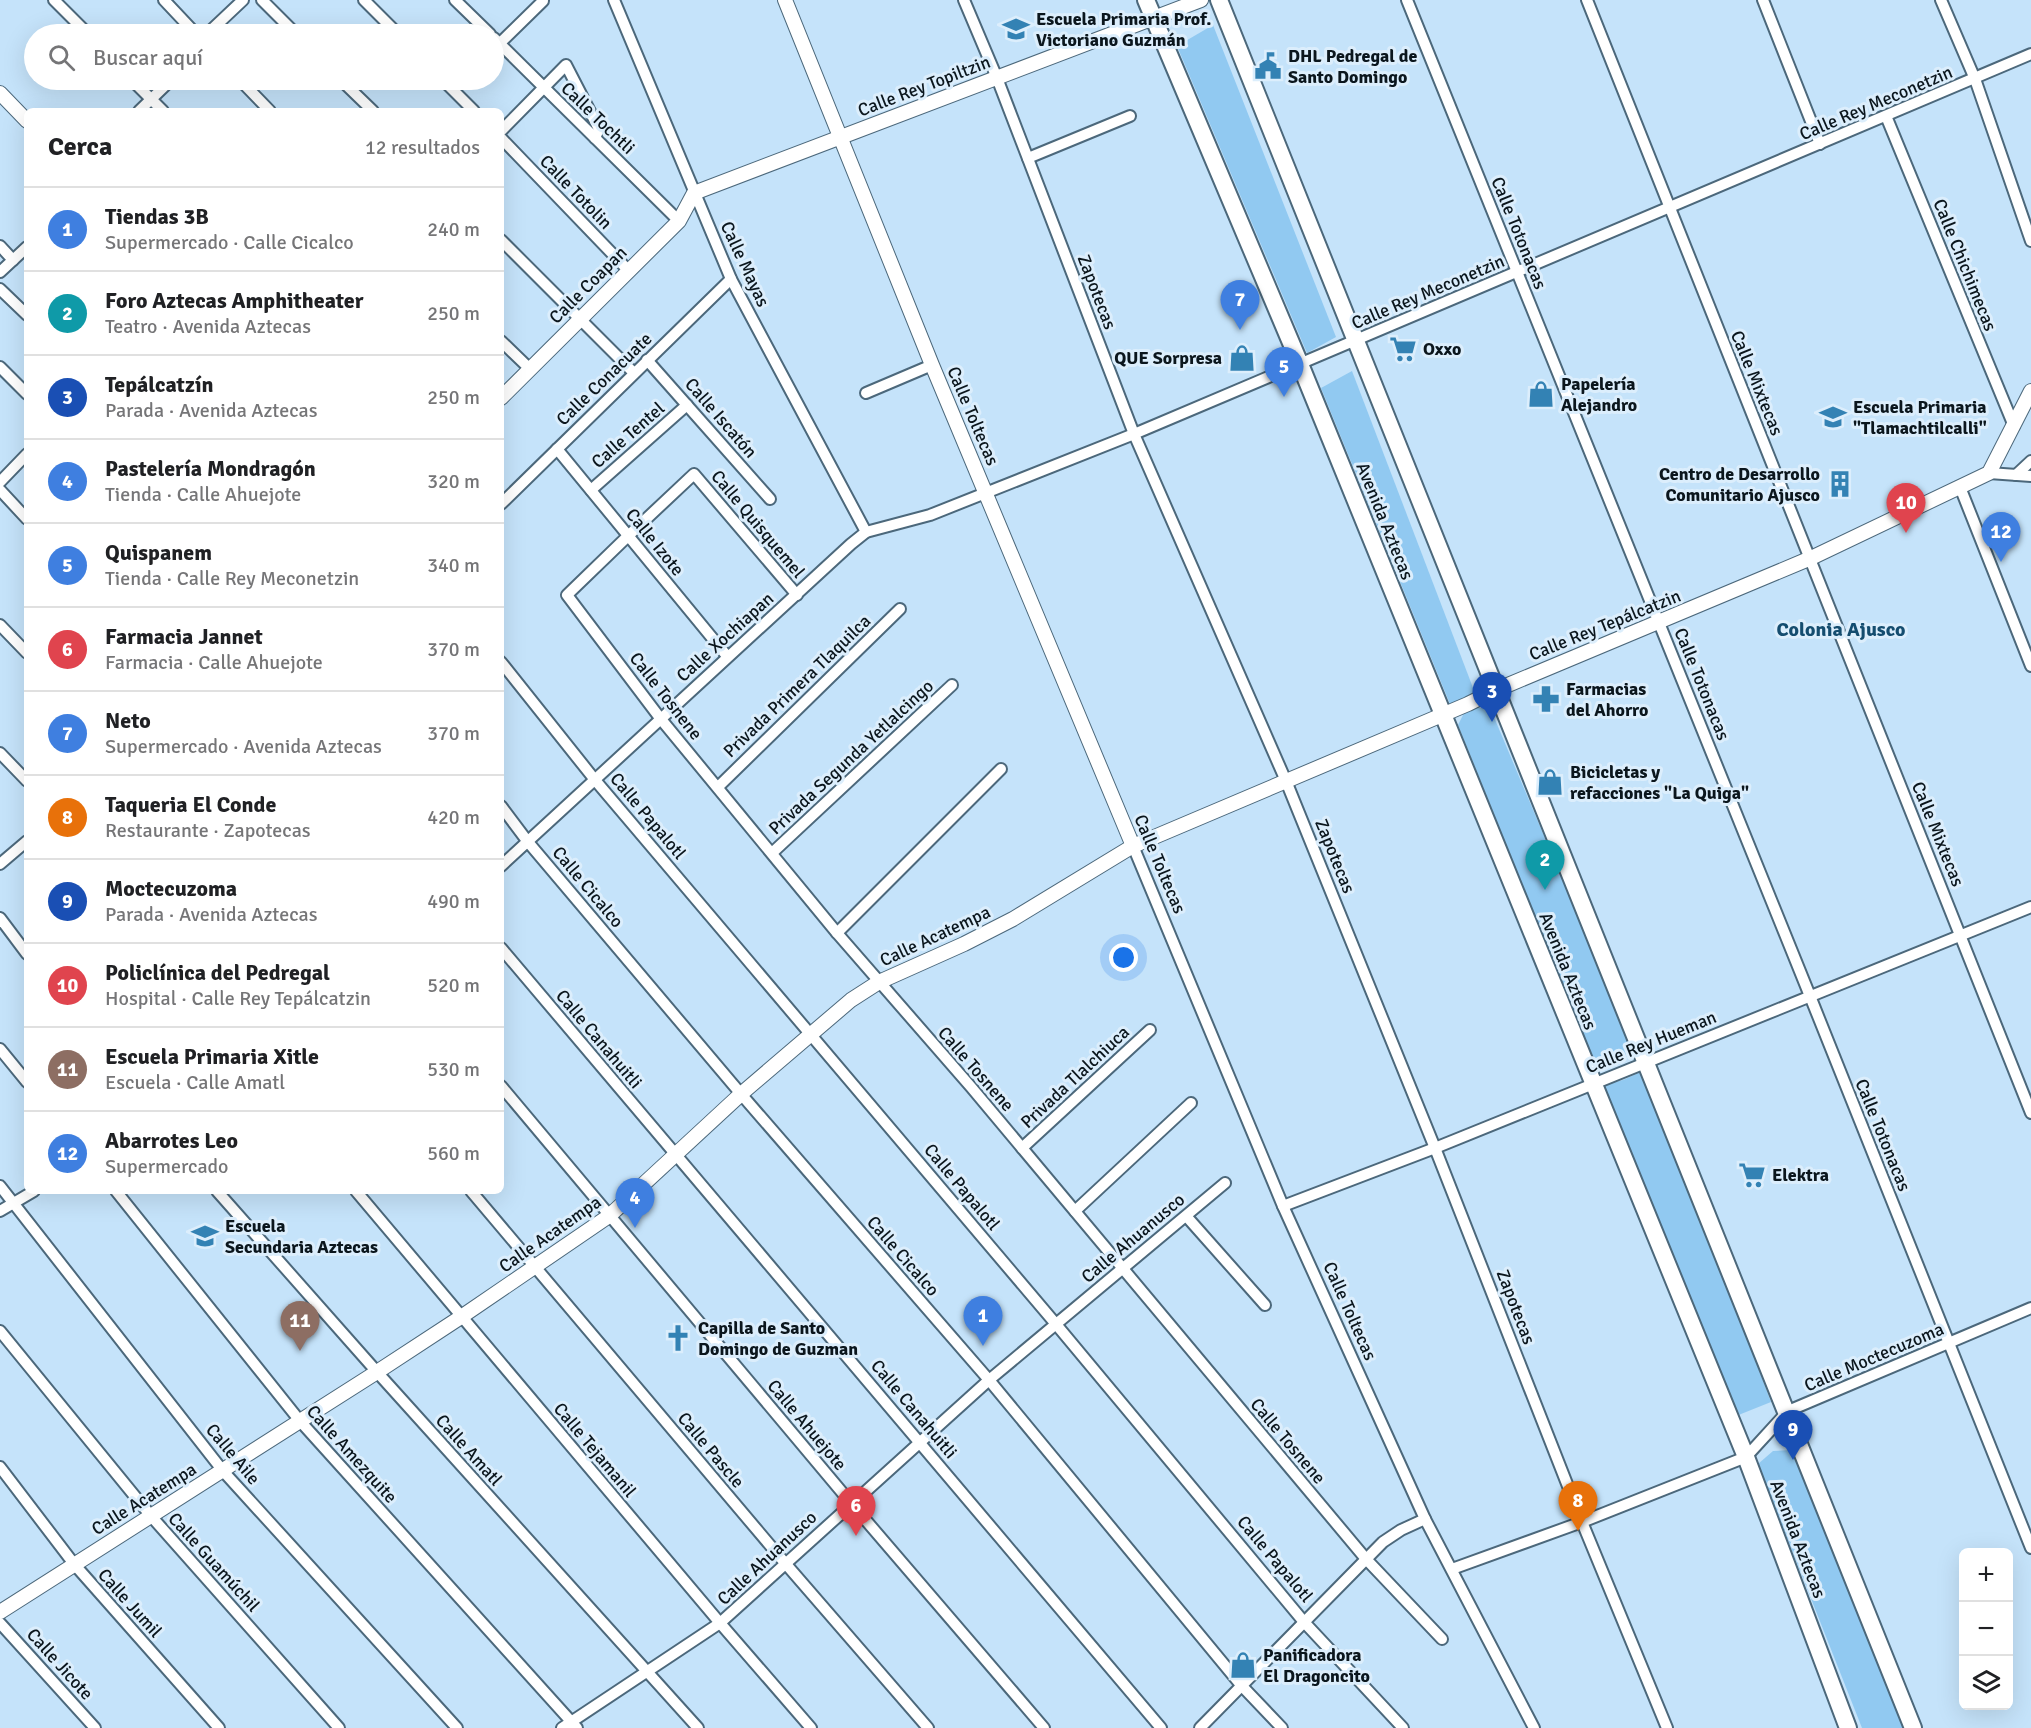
<!DOCTYPE html>
<html lang="es">
<head>
<meta charset="utf-8">
<style>
	:root { --surface:#fff; --page:#f6f6f6; --text:#202124; --muted:#757577; --line:#e0e0e0; --accent:#2563eb }
	body { margin:0; font-family:Signika,sans-serif; background:var(--page); color:var(--text) }
	.controls { position:absolute; right:18px; bottom:18px; display:grid; overflow:hidden; border-radius:9px; box-shadow:0 6px 24px #0002 }
	.controls button { width:54px; height:54px; display:grid; place-items:center; padding:0; border:0; border-bottom:2px solid var(--line); background:var(--surface); color:var(--text); font:30px sans-serif }
	.you { position:absolute; left:1124px; top:958px; width:21px; height:21px; margin:-15px; border:4px solid #fff; border-radius:50%; background:#1a73e8; box-shadow:0 0 0 9px #1a73e833 }
	.badge { display:grid; place-items:center; width:39px; height:39px; border-radius:50%; background:var(--accent); color:#fff; font-size:20px; font-weight:700 }
	.pin { position:absolute; translate:-50% -50px; filter:drop-shadow(0 2px 3px #0008) }
	.pin::after { content:''; position:absolute; top:32px; width:21px; height:18px; background:inherit; clip-path:polygon(0 0,100% 0,50% 100%) }
	.list { margin:0; padding:0; list-style:none }
	h2 { display:flex; justify-content:space-between; align-items:center; height:78px; margin:0; padding:0 24px; font-size:26px }
	h2 small { font-size:20px; font-weight:400; color:var(--muted) }
	.list li { display:grid; grid-template-columns:39px 1fr auto; gap:18px; align-items:center; box-sizing:border-box; height:84px; padding:0 24px; border-top:2px solid var(--line) }
	.list b { display:block; font-size:22px; white-space:nowrap }
	.list p { margin:0; font-size:20px; white-space:nowrap; color:var(--muted) }
	.list em { font-size:20px; font-style:normal; color:var(--muted) }
	.icon { flex:none; width:33px; height:33px; fill:none; stroke:currentColor; stroke-width:2; stroke-linecap:round; stroke-linejoin:round }
	.map { position:relative; flex:none; width:2031px; height:1728px; overflow:hidden }
	.search { position:absolute; background:var(--surface); box-shadow:0 6px 24px #0002; left:24px; top:24px; width:480px; height:66px; display:flex; align-items:center; gap:15px; box-sizing:border-box; padding:0 21px; border-radius:33px; color:var(--muted); font-size:22px }
	.panel { position:absolute; background:var(--surface); box-shadow:0 6px 24px #0002; left:24px; top:108px; width:480px; height:1086px; border-radius:9px }
	.map>svg:first-child { display:block }
	.green { fill:#91c9f1 }
	.lines { fill:none; stroke-linecap:round; stroke-linejoin:round }
	.minor-casing { stroke:#4c687b; stroke-width:14 }
	.tertiary-casing { stroke:#4c687b; stroke-width:16 }
	.primary-casing { stroke:#4c687b; stroke-width:20 }
	.minor { stroke:#fff; stroke-width:10 }
	.tertiary { stroke:#fff; stroke-width:14 }
	.primary { stroke:#fff; stroke-width:16 }
	.labels { text-anchor:middle; dominant-baseline:central; stroke-width:6; stroke-linejoin:round; paint-order:stroke }
	.poi-label { font-size:18px; font-weight:bold; fill:#0b161d; stroke:#dceefc; text-anchor:start }
	.street-label { font-size:18px; fill:#0b161d; stroke:#dceefc }
	.neighbourhood-label { font-size:20px; font-weight:bold; fill:#154d6f; stroke:#dceefc }
</style>
</head>
<body>
<div class="map">
<svg width="2031" height="1728" viewBox="0 0 2031 1728">
	<rect width="100%" height="100%" fill="#c5e3fa"/>
	<!-- green -->
	<g class="green">
		<path d="M 1213,25 L 1336,337 L 1307,353 L 1177,46 Z"/>
		<path d="M 1352,371 L 1475,693 L 1452,709 L 1321,388 Z"/>
		<path d="M 1468,705 L 1491,710 L 1635,1052 L 1617,1057 L 1596,1068 L 1458,725 Z"/>
		<path d="M 1645,1070 L 1771,1402 L 1736,1416 L 1603,1085 L 1623,1080 Z"/>
		<path d="M 1793,1450 L 1904,1728 L 1862,1728 L 1758,1464 L 1773,1451 Z"/>
	</g>
	<g class="lines">
		<defs>
			<g id="minor">
				<path d="M 54,0 L 88,34"/>
				<path d="M 164,0 L 196,34"/>
				<path d="M 262,0 L 296,34"/>
				<path d="M 364,0 L 398,34"/>
				<path d="M 455,0 L 490,34"/>
				<path d="M 614,0 L 731,279 L 866,532"/>
				<path d="M 964,0 L 997,78 L 1134,434 L 1286,781 L 1435,1148 L 1582,1522 L 1667,1728"/>
				<path d="M 1407,0 L 1810,996 L 2031,1548"/>
				<path d="M 1587,0 L 2031,1113"/>
				<path d="M 1763,0 L 1820,144"/>
				<path d="M 1941,0 L 1975,79 L 2031,241"/>
				<path d="M 207,34 L 243,0"/>
				<path d="M 494,38 L 679,221"/>
				<path d="M 499,44 L 543,1"/>
				<path d="M 132,80 L 163,111"/>
				<path d="M 240,80 L 270,111"/>
				<path d="M 341,80 L 373,111"/>
				<path d="M 443,80 L 474,111"/>
				<path d="M 139,111 L 171,80"/>
				<path d="M 1886,116 L 2014,426"/>
				<path d="M 501,131 L 566,65 L 599,129 L 595,138"/>
				<path d="M 501,138 L 628,270"/>
				<path d="M 1028,158 L 1130,116"/>
				<path d="M 501,240 L 634,373"/>
				<path d="M 0,246 L 13,260"/>
				<path d="M 0,272 L 27,247"/>
				<path d="M 0,289 L 27,315"/>
				<path d="M 501,341 L 530,369"/>
				<path d="M 647,360 L 770,499"/>
				<path d="M 0,367 L 27,394"/>
				<path d="M 866,393 L 932,365"/>
				<path d="M 557,449 L 727,656"/>
				<path d="M 1989,473 L 2031,476"/>
				<path d="M 2016,475 L 2031,461"/>
				<path d="M 0,482 L 27,454"/>
				<path d="M 1960,487 L 2031,666"/>
				<path d="M 0,490 L 27,519"/>
				<path d="M 591,490 L 687,405"/>
				<path d="M 501,504 L 731,279"/>
				<path d="M 797,595 L 694,474 L 628,536 L 567,595 L 660,718 L 837,933 L 971,1087 L 1366,1559 L 1442,1639"/>
				<path d="M 0,625 L 27,653"/>
				<path d="M 501,662 L 595,780 L 1055,1323 L 1304,1622 L 1403,1728"/>
				<path d="M 0,753 L 27,781"/>
				<path d="M 718,787 L 900,609"/>
				<path d="M 501,806 L 528,842 L 741,1094 L 989,1380 L 1241,1685 L 1282,1728"/>
				<path d="M 1133,846 L 1283,1206 L 1425,1519 L 1534,1728"/>
				<path d="M 772,853 L 952,685"/>
				<path d="M 0,864 L 27,841"/>
				<path d="M 501,866 L 851,544 L 866,532 L 930,515 L 1134,434 L 2031,54"/>
				<path d="M 0,918 L 27,954"/>
				<path d="M 837,933 L 1001,769"/>
				<path d="M 501,948 L 1161,1728"/>
				<path d="M 0,1049 L 27,1082"/>
				<path d="M 501,1086 L 851,1503 L 1044,1728"/>
				<path d="M 1022,1148 L 1150,1030"/>
				<path d="M 0,1186 L 223,1471 L 457,1728"/>
				<path d="M 116,1191 L 300,1421 L 577,1728"/>
				<path d="M 217,1191 L 377,1372 L 698,1728"/>
				<path d="M 356,1191 L 720,1623 L 811,1728"/>
				<path d="M 471,1191 L 785,1563 L 928,1728"/>
				<path d="M 1283,1206 L 1435,1148 L 2031,907"/>
				<path d="M 0,1211 L 34,1191"/>
				<path d="M 1075,1211 L 1191,1103"/>
				<path d="M 1187,1217 L 1265,1305"/>
				<path d="M 0,1331 L 151,1516 L 339,1728"/>
				<path d="M 0,1467 L 74,1564 L 219,1728"/>
				<path d="M 1452,1569 L 1582,1522 L 1746,1457 L 1788,1411 L 2031,1308"/>
				<path d="M 0,1623 L 95,1728"/>
				<path d="M 562,1728 L 720,1623 L 989,1380 L 1225,1183"/>
				<path d="M 1200,1728 L 1383,1542 L 1401,1530 L 1425,1519"/>
			</g>
			<g id="tertiary">
				<path d="M 785,0 L 932,365 L 1133,846"/>
				<path d="M 0,93 L 27,121"/>
				<path d="M 501,398 L 679,221 L 694,193 L 1201,0"/>
				<path d="M 0,1612 L 377,1372 L 461,1317 L 609,1216 L 741,1094 L 851,1000 L 879,982 L 964,944 L 1013,919 L 1133,846 L 1468,704 L 1496,690 L 1811,558 L 1989,473 L 2031,391"/>
			</g>
			<g id="primary">
				<path d="M 1146,0 L 1300,364 L 1746,1457 L 1848,1728"/>
				<path d="M 1219,0 C 1449,577 1685,1151 1913,1728"/>
			</g>
		</defs>
		<!-- minor casing -->
		<use href="#minor" class="minor-casing"/>
		<!-- tertiary casing -->
		<use href="#tertiary" class="tertiary-casing"/>
		<!-- primary casing -->
		<use href="#primary" class="primary-casing"/>
		<!-- minor -->
		<use href="#minor" class="minor"/>
		<!-- tertiary -->
		<use href="#tertiary" class="tertiary"/>
		<!-- primary -->
		<use href="#primary" class="primary"/>
	</g>
	<!-- icons -->
	<defs>
		<symbol id="school-bare" viewBox="-9 -9 18 18"><path d="M0-5L7-2L0 1L-7-2ZM-4 1L0 2.5L4 1V4Q0 6-4 4Z" fill="#3382b4" stroke="#dceefc" stroke-width="2.5" paint-order="stroke"/></symbol>
		<symbol id="civic-bare" viewBox="-9 -9 18 18"><path d="M-.6-6.5H3V-4.5H.6V-3L4-1V1h2V6H-6V1h2V-1L-.6-3ZM-1.2 2.5V6h2.4V2.5Z" fill="#3382b4" stroke="#dceefc" stroke-width="2.5" paint-order="stroke"/></symbol>
		<symbol id="supermarket-bare" viewBox="-9 -9 18 18"><path d="M-6-5.5h2.5l.6 2H6L4.5 2H-2.5L-4.4-4H-6ZM-1.5 3.2a1.3 1.3 0 1 0 .1 0ZM3 3.2a1.3 1.3 0 1 0 .1 0Z" fill="#3382b4" stroke="#dceefc" stroke-width="2.5" paint-order="stroke"/></symbol>
		<symbol id="shop-bare" viewBox="-9 -9 18 18"><path d="M-5-2.5h2.3a2.7 3.5 0 0 1 5.4 0H5L5.5 6h-11ZM-1.5-2.5h3a1.5 2.3 0 0 0-3 0Z" fill="#3382b4" stroke="#dceefc" stroke-width="2.5" paint-order="stroke"/></symbol>
		<symbol id="building-bare" viewBox="-9 -9 18 18"><path d="M-4-6H4V6H1V3H-1V6H-4ZM-2.5-4.3h1.7v1.8h-1.7ZM.8-4.3h1.7v1.8H.8ZM-2.5-1h1.7V.8h-1.7ZM.8-1h1.7V.8H.8Z" fill="#3382b4" stroke="#dceefc" stroke-width="2.5" paint-order="stroke"/></symbol>
		<symbol id="pharmacy-bare" viewBox="-9 -9 18 18"><path d="M-2-6h4v4h4v4h-4v4h-4v-4h-4v-4h4Z" fill="#3382b4" stroke="#dceefc" stroke-width="2.5" paint-order="stroke"/></symbol>
		<symbol id="church-bare" viewBox="-9 -9 18 18"><path d="M-1.2-6h2.4v3.5h3.3v2.4h-3.3V6h-2.4V-.1h-3.3v-2.4h3.3Z" fill="#3382b4" stroke="#dceefc" stroke-width="2.5" paint-order="stroke"/></symbol>
	</defs>
	<g fill-rule="evenodd">
		<use href="#school-bare" x="997" y="10" width="38" height="38"/>
		<use href="#civic-bare" x="1249" y="47" width="38" height="38"/>
		<use href="#supermarket-bare" x="1384" y="330" width="38" height="38"/>
		<use href="#shop-bare" x="1223" y="339" width="38" height="38"/>
		<use href="#shop-bare" x="1522" y="375" width="38" height="38"/>
		<use href="#school-bare" x="1814" y="398" width="38" height="38"/>
		<use href="#building-bare" x="1821" y="465" width="38" height="38"/>
		<use href="#pharmacy-bare" x="1527" y="680" width="38" height="38"/>
		<use href="#shop-bare" x="1531" y="763" width="38" height="38"/>
		<use href="#supermarket-bare" x="1733" y="1156" width="38" height="38"/>
		<use href="#school-bare" x="186" y="1217" width="38" height="38"/>
		<use href="#church-bare" x="659" y="1319" width="38" height="38"/>
		<use href="#shop-bare" x="1224" y="1646" width="38" height="38"/>
	</g>
	<g class="labels">
		<!-- poi labels -->
		<g class="poi-label">
			<text x="1036" y="19">Escuela Primaria Prof.<tspan x="1036" dy="21">Victoriano Guzmán</tspan></text>
			<text x="1288" y="56">DHL Pedregal de<tspan x="1288" dy="21">Santo Domingo</tspan></text>
			<text x="1423" y="349">Oxxo</text>
			<text x="1222" y="358" text-anchor="end">QUE Sorpresa</text>
			<text x="1561" y="384">Papelería<tspan x="1561" dy="21">Alejandro</tspan></text>
			<text x="1853" y="407">Escuela Primaria<tspan x="1853" dy="21">"Tlamachtilcalli"</tspan></text>
			<text x="1820" y="474" text-anchor="end">Centro de Desarrollo<tspan x="1820" dy="21">Comunitario Ajusco</tspan></text>
			<text x="1566" y="689">Farmacias<tspan x="1566" dy="21">del Ahorro</tspan></text>
			<text x="1570" y="772">Bicicletas y<tspan x="1570" dy="21">refacciones "La Quiga"</tspan></text>
			<text x="1772" y="1175">Elektra</text>
			<text x="225" y="1226">Escuela<tspan x="225" dy="21">Secundaria Aztecas</tspan></text>
			<text x="698" y="1328">Capilla de Santo<tspan x="698" dy="21">Domingo de Guzman</tspan></text>
			<text x="1263" y="1655">Panificadora<tspan x="1263" dy="21">El Dragoncito</tspan></text>
		</g>
		<!-- street labels -->
		<g class="street-label">
			<text transform="translate(924 86) rotate(-21)">Calle Rey Topiltzin</text>
			<text transform="translate(1876 103) rotate(-23)">Calle Rey Meconetzin</text>
			<text transform="translate(598 118) rotate(44)">Calle Tochtli</text>
			<text transform="translate(576 192) rotate(46)">Calle Totolin</text>
			<text transform="translate(1519 233) rotate(68)">Calle Totonacas</text>
			<text transform="translate(745 264) rotate(65)">Calle Mayas</text>
			<text transform="translate(1965 265) rotate(68)">Calle Chichimecas</text>
			<text transform="translate(588 285) rotate(-45)">Calle Coapan</text>
			<text transform="translate(1097 292) rotate(69)">Zapotecas</text>
			<text transform="translate(1428 292) rotate(-23)">Calle Rey Meconetzin</text>
			<text transform="translate(604 379) rotate(-44)">Calle Conacuate</text>
			<text transform="translate(1757 383) rotate(68)">Calle Mixtecas</text>
			<text transform="translate(973 416) rotate(67)">Calle Toltecas</text>
			<text transform="translate(721 418) rotate(49)">Calle Iscatón</text>
			<text transform="translate(628 435) rotate(-41)">Calle Tentel</text>
			<text transform="translate(1385 521) rotate(68)">Avenida Aztecas</text>
			<text transform="translate(758 524) rotate(50)">Calle Quisquemel</text>
			<text transform="translate(655 542) rotate(51)">Calle Izote</text>
			<text transform="translate(1605 625) rotate(-22)">Calle Rey Tepálcatzin</text>
			<text transform="translate(725 637) rotate(-42)">Calle Xochiapan</text>
			<text transform="translate(1702 684) rotate(68)">Calle Totonacas</text>
			<text transform="translate(797 686) rotate(-44)">Privada Primera Tlaquilca</text>
			<text transform="translate(666 696) rotate(52)">Calle Tosnene</text>
			<text transform="translate(851 757) rotate(-43)">Privada Segunda Yetlalcingo</text>
			<text transform="translate(648 816) rotate(50)">Calle Papalotl</text>
			<text transform="translate(1938 834) rotate(68)">Calle Mixtecas</text>
			<text transform="translate(1335 856) rotate(68)">Zapotecas</text>
			<text transform="translate(1160 864) rotate(67)">Calle Toltecas</text>
			<text transform="translate(588 887) rotate(50)">Calle Cicalco</text>
			<text transform="translate(935 936) rotate(-25)">Calle Acatempa</text>
			<text transform="translate(1568 971) rotate(68)">Avenida Aztecas</text>
			<text transform="translate(599 1039) rotate(50)">Calle Canahuitli</text>
			<text transform="translate(1651 1042) rotate(-22)">Calle Rey Hueman</text>
			<text transform="translate(976 1069) rotate(49)">Calle Tosnene</text>
			<text transform="translate(1075 1077) rotate(-43)">Privada Tlalchiuca</text>
			<text transform="translate(1883 1135) rotate(68)">Calle Totonacas</text>
			<text transform="translate(962 1187) rotate(50)">Calle Papalotl</text>
			<text transform="translate(550 1234) rotate(-35)">Calle Acatempa</text>
			<text transform="translate(1133 1238) rotate(-40)">Calle Ahuanusco</text>
			<text transform="translate(903 1256) rotate(49)">Calle Cicalco</text>
			<text transform="translate(1516 1307) rotate(69)">Zapotecas</text>
			<text transform="translate(1350 1311) rotate(66)">Calle Toltecas</text>
			<text transform="translate(1874 1357) rotate(-23)">Calle Moctecuzoma</text>
			<text transform="translate(914 1409) rotate(50)">Calle Canahuitli</text>
			<text transform="translate(807 1425) rotate(50)">Calle Ahuejote</text>
			<text transform="translate(1288 1441) rotate(50)">Calle Tosnene</text>
			<text transform="translate(469 1450) rotate(48)">Calle Amatl</text>
			<text transform="translate(595 1450) rotate(50)">Calle Tejamanil</text>
			<text transform="translate(711 1450) rotate(50)">Calle Pascle</text>
			<text transform="translate(233 1454) rotate(50)">Calle Aile</text>
			<text transform="translate(352 1454) rotate(48)">Calle Amezquite</text>
			<text transform="translate(144 1499) rotate(-32)">Calle Acatempa</text>
			<text transform="translate(1798 1539) rotate(69)">Avenida Aztecas</text>
			<text transform="translate(767 1558) rotate(-43)">Calle Ahuanusco</text>
			<text transform="translate(1275 1559) rotate(50)">Calle Papalotl</text>
			<text transform="translate(214 1562) rotate(48)">Calle Guamúchil</text>
			<text transform="translate(130 1603) rotate(48)">Calle Jumil</text>
			<text transform="translate(60 1664) rotate(48)">Calle Jicote</text>
		</g>
		<!-- neighbourhood labels -->
		<g class="neighbourhood-label">
			<text x="1841" y="629">Colonia Ajusco</text>
		</g>
	</g>
</svg>
<div class="controls">
<button>+</button>
<button>−</button>
<button><svg class="icon" aria-label="layers" viewBox="0 0 24 24"><path d="M12 4l9 5-9 5-9-5zM3 14l9 5 9-5"/></svg></button>
</div>
<div class="you"></div>
<div class="pin badge" style="left:983px;top:1346px;background:#3f7fe0">1</div>
<div class="pin badge" style="left:1545px;top:890px;background:#0f9aa8">2</div>
<div class="pin badge" style="left:1492px;top:722px;background:#1a4fb4">3</div>
<div class="pin badge" style="left:635px;top:1228px;background:#3f7fe0">4</div>
<div class="pin badge" style="left:1284px;top:397px;background:#3f7fe0">5</div>
<div class="pin badge" style="left:856px;top:1536px;background:#e0444e">6</div>
<div class="pin badge" style="left:1240px;top:330px;background:#3f7fe0">7</div>
<div class="pin badge" style="left:1578px;top:1531px;background:#e8710a">8</div>
<div class="pin badge" style="left:1793px;top:1460px;background:#1a4fb4">9</div>
<div class="pin badge" style="left:1906px;top:533px;background:#e0444e">10</div>
<div class="pin badge" style="left:300px;top:1351px;background:#8d6e63">11</div>
<div class="pin badge" style="left:2001px;top:562px;background:#3f7fe0">12</div>
<div class="search"><svg class="icon" aria-label="search" viewBox="0 0 24 24"><circle cx="10" cy="10" r="6"/><path d="M15 15l6 6"/></svg>Buscar aquí</div>
<section class="panel">
<h2>Cerca<small>12 resultados</small></h2>
<ul class="list">
<li><span class="badge" style="background:#3f7fe0">1</span><div><b>Tiendas 3B</b><p>Supermercado · Calle Cicalco</p></div><em>240 m</em></li>
<li><span class="badge" style="background:#0f9aa8">2</span><div><b>Foro Aztecas Amphitheater</b><p>Teatro · Avenida Aztecas</p></div><em>250 m</em></li>
<li><span class="badge" style="background:#1a4fb4">3</span><div><b>Tepálcatzín</b><p>Parada · Avenida Aztecas</p></div><em>250 m</em></li>
<li><span class="badge" style="background:#3f7fe0">4</span><div><b>Pastelería Mondragón</b><p>Tienda · Calle Ahuejote</p></div><em>320 m</em></li>
<li><span class="badge" style="background:#3f7fe0">5</span><div><b>Quispanem</b><p>Tienda · Calle Rey Meconetzin</p></div><em>340 m</em></li>
<li><span class="badge" style="background:#e0444e">6</span><div><b>Farmacia Jannet</b><p>Farmacia · Calle Ahuejote</p></div><em>370 m</em></li>
<li><span class="badge" style="background:#3f7fe0">7</span><div><b>Neto</b><p>Supermercado · Avenida Aztecas</p></div><em>370 m</em></li>
<li><span class="badge" style="background:#e8710a">8</span><div><b>Taqueria El Conde</b><p>Restaurante · Zapotecas</p></div><em>420 m</em></li>
<li><span class="badge" style="background:#1a4fb4">9</span><div><b>Moctecuzoma</b><p>Parada · Avenida Aztecas</p></div><em>490 m</em></li>
<li><span class="badge" style="background:#e0444e">10</span><div><b>Policlínica del Pedregal</b><p>Hospital · Calle Rey Tepálcatzin</p></div><em>520 m</em></li>
<li><span class="badge" style="background:#8d6e63">11</span><div><b>Escuela Primaria Xitle</b><p>Escuela · Calle Amatl</p></div><em>530 m</em></li>
<li><span class="badge" style="background:#3f7fe0">12</span><div><b>Abarrotes Leo</b><p>Supermercado</p></div><em>560 m</em></li>
</ul>
</section>
</div>
</body>
</html>
